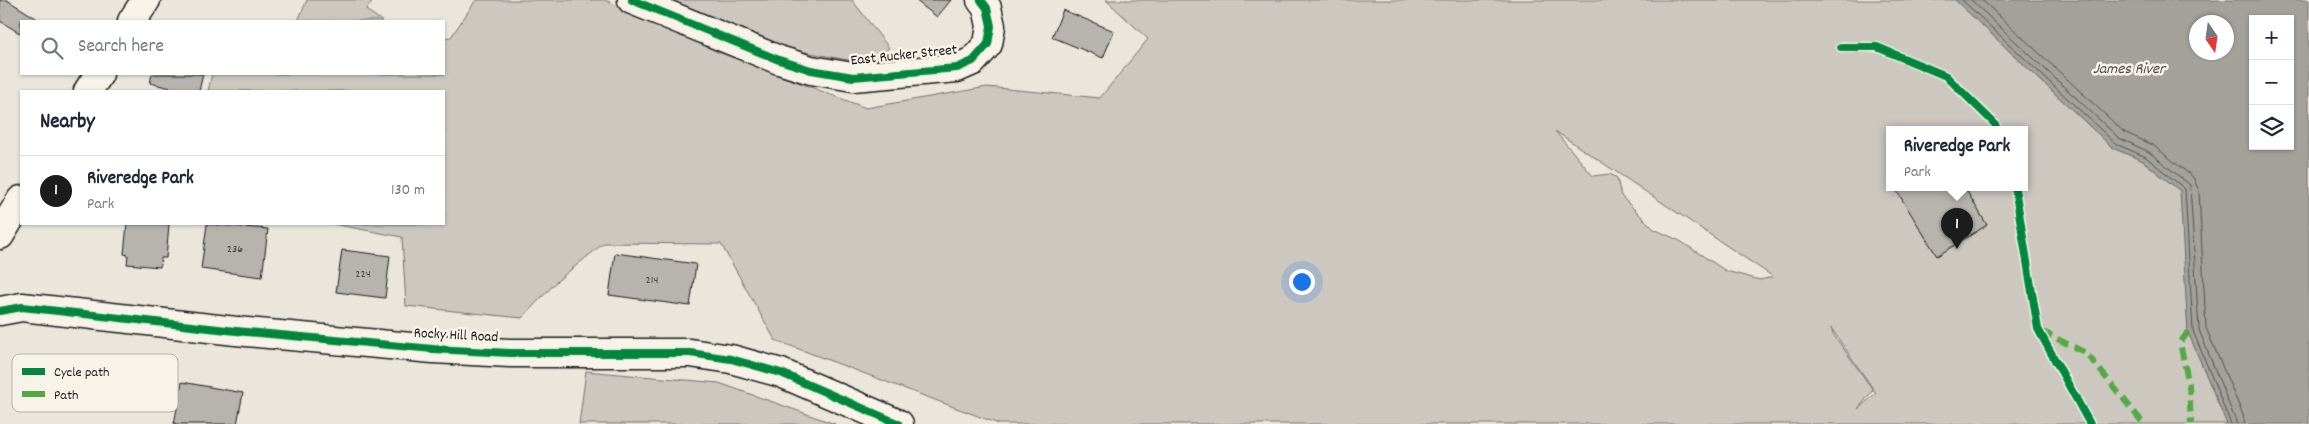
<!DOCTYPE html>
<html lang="en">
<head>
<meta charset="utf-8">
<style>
	:root { --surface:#fff; --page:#f6f6f7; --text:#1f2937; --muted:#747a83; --line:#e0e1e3; --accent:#1c1c1c }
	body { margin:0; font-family:Dekko,sans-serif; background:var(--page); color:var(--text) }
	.controls { position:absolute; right:15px; top:15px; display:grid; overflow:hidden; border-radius:0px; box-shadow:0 1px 4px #0004 }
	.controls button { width:45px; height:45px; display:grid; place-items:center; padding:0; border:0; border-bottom:1px solid var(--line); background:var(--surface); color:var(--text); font:25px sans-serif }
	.compass { position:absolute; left:2189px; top:15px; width:45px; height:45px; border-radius:50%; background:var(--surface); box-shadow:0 1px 4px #0004; rotate:167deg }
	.you { position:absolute; left:1301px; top:281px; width:18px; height:18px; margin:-12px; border:4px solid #fff; border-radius:50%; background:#1a73e8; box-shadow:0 0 0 8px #1a73e833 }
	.badge { display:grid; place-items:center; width:32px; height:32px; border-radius:50%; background:var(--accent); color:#fff; font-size:16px; font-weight:700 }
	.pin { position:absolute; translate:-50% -41px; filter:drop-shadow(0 1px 2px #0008) }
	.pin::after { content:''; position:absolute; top:26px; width:18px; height:15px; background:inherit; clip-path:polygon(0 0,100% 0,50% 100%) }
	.popup { position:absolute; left:1886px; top:126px; width:142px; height:65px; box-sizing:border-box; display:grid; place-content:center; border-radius:0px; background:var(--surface); filter:drop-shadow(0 1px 4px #0005); font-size:16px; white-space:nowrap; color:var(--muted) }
	.popup b { font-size:19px; color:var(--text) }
	.popup::after { content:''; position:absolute; left:50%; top:100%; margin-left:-10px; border:10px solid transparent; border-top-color:var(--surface) }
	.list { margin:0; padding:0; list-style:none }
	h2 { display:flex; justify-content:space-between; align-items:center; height:65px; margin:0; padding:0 20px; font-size:21px }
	h2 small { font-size:16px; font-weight:400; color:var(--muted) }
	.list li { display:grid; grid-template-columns:32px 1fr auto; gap:15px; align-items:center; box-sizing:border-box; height:70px; padding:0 20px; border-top:1px solid var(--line) }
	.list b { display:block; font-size:19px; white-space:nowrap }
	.list p { margin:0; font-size:16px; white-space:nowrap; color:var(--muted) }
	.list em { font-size:16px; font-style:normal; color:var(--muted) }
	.icon { flex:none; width:28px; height:28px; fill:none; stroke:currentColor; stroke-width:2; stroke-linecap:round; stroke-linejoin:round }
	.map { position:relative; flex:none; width:2309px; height:424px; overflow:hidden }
	.search { position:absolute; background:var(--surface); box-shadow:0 1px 4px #0004; left:20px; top:20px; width:425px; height:55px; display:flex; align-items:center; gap:12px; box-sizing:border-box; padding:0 18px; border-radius:0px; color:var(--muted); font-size:19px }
	.panel { position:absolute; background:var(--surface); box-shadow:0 1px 4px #0004; left:20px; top:90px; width:425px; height:135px; border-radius:0px }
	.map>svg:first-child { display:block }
	.green { fill:#ccc8c0; stroke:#74726e; fill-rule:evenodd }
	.water { fill:#a3a19a; stroke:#6d6c68; fill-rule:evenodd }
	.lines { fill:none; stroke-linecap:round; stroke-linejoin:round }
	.shore { stroke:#52514e; stroke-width:1 }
	.building { fill:#b6b4ac; stroke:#1c1c1c }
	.street-casing { stroke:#1c1c1c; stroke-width:31 }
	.street { stroke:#f7f3e8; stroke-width:28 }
	.quiet { stroke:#52a943; stroke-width:6; stroke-dasharray:12 6; stroke-linecap:butt }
	.cycleway-casing { stroke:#f7f3e8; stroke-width:11 }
	.cycleway { stroke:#00873e; stroke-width:8 }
	.labels { text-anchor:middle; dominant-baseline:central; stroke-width:5; stroke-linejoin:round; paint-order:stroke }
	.number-label { font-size:12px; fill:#424240 }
	.street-label { font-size:15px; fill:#1c1c1c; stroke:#f7f3e8 }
	.water-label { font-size:16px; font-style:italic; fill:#52514e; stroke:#f7f3e8 }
	.key { fill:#f7f3e8; stroke:#b5b2ab; stroke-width:1 }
	.key-label { font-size:14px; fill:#1c1c1c }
</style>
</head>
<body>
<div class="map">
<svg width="2309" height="424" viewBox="0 0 2309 424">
	<rect width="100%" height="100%" fill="#eae6dc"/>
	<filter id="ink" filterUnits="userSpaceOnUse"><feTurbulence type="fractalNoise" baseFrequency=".02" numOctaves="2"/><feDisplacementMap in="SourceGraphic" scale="10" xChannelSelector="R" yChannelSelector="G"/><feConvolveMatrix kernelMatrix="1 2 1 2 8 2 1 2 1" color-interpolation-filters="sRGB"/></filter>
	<g filter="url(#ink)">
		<!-- green -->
		<g class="green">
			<path d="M 307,0 L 373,0 L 366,10 L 382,21 L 298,21 Z"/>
			<path d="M 476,0 L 605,0 L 718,52 L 866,108 L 987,87 L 1100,98 L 1148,39 L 1106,0 L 1955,0 L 2113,148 L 2143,161 L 2181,191 L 2188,332 L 2227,424 L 999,424 L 775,340 L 721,244 L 604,243 L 557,281 L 522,318 L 406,306 L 402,237 L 333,224 L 444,224 L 444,91 L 208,91 L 212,74 L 444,74 L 444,38 L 451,37 ZM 1890,130 L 2024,130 L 2024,188 L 1890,188 ZM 1555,131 L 1772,276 L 1772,277 L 1760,280 L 1726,271 L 1680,241 L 1654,229 L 1621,196 L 1617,178 L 1610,174 L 1593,176 ZM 1831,328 L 1876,393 L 1858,409 L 1873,390 L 1833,334 Z"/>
			<path d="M 666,0 L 852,0 L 889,48 L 869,64 L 794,50 Z"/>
			<path d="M 586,371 L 719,383 L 835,424 L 579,424 Z"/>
		</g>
		<!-- water -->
		<path class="water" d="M 1955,0 L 2309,0 L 2309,424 L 2227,424 L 2188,332 L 2180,191 L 2143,161 L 2113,148 ZM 2253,19 L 2290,19 L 2290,146 L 2253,146 ZM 2196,22 L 2226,22 L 2226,52 L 2196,52 Z"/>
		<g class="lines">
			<!-- shore -->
			<g class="shore">
				<path d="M 1962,0 L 2116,144 L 2146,157 L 2185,189 L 2193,331 L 2231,424"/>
				<path d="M 1971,0 L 2119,138 L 2149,152 L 2190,185 L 2199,330 L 2237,424"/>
				<path d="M 1982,0 L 2124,132 L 2153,145 L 2193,177 L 2199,191 L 2206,328 L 2243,415 L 2245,424"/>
			</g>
		</g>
		<!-- building -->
		<g class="building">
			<path d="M 0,0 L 7,0 L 36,18 L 35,21 L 21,21 L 21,34 L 0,21 Z"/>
			<path d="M 915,0 L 951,0 L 937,17 Z"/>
			<path d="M 1063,10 L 1114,31 L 1103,58 L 1052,37 Z"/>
			<path d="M 152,74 L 203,74 L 199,91 L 183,91 L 150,83 Z"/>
			<path d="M 1895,188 L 1965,188 L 1987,225 L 1937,256 Z"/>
			<path d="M 127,224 L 169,224 L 166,258 L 161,258 L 160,267 L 127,264 L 128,255 L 124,254 Z"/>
			<path d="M 207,224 L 268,229 L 262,277 L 201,269 Z"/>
			<path d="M 342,250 L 390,256 L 385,298 L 336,292 Z"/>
			<path d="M 615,253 L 696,264 L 690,306 L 609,295 Z"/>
			<path d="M 182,382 L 243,393 L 237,424 L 174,424 Z"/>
		</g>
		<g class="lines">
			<defs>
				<g id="street">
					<path d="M 632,0 L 779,60 L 811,70 L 853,77 L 957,68 L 973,61 L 988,44 L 991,26 L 987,8 L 981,0"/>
					<path d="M 132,21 L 146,0"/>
					<path d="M 88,91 L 99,74"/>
					<path d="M 0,235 L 21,200"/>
					<path d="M 0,311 L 22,307 L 236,331 L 433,349 L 510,353 L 690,353 L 731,359 L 781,373 L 899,424"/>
				</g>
			</defs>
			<!-- street casing -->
			<use href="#street" class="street-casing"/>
			<!-- street -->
			<use href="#street" class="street"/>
			<!-- quiet -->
			<g class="quiet">
				<path d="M 2041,331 L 2086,353 L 2144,424"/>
				<path d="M 2188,332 L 2180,343 L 2189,385 L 2191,424"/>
			</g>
			<defs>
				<g id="cycleway">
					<path d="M 632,0 L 779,60 L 811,70 L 853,77 L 957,68 L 973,61 L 988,44 L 991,26 L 987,8 L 981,0"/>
					<path d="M 1841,47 L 1877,47 L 1946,76 L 1995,124 L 1997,130"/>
					<path d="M 2015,188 L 2038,329 L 2090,424"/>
					<path d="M 0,311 L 22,307 L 236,331 L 433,349 L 510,353 L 690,353 L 731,359 L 781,373 L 899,424"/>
				</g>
			</defs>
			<!-- cycleway casing -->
			<use href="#cycleway" class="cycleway-casing"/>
			<!-- cycleway -->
			<use href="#cycleway" class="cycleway"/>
		</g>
	</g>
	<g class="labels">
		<!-- number labels -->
		<g class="number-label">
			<text x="235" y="249">236</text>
			<text x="363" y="274">224</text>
			<text x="652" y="280">214</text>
		</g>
		<!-- street labels -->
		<g class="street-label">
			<text transform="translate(904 56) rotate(-6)">East Rucker Street</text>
			<text transform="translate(456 336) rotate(3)">Rocky Hill Road</text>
		</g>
		<!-- water labels -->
		<g class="water-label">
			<text x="2129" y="69">James River</text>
		</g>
	</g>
	<!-- legend -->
	<rect x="12" y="354" width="166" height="58" rx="8" class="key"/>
	<rect x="22" y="368" width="23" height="7" fill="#00873e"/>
	<rect x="22" y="391" width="23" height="6" fill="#52a943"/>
	<g class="key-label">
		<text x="54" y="376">Cycle path</text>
		<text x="54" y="399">Path</text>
	</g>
</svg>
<div class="controls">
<button>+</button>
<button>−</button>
<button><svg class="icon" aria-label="layers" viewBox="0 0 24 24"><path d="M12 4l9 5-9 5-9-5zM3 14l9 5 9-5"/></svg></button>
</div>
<svg class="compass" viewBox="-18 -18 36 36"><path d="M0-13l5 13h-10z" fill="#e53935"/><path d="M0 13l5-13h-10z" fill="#747a83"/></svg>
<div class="you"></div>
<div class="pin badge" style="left:1957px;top:249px">1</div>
<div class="popup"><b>Riveredge Park</b>Park</div>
<div class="search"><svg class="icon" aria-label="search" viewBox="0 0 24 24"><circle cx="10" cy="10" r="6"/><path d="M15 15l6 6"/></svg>Search here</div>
<section class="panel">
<h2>Nearby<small></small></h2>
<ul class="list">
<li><span class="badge">1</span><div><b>Riveredge Park</b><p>Park</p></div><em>130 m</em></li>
</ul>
</section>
</div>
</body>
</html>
